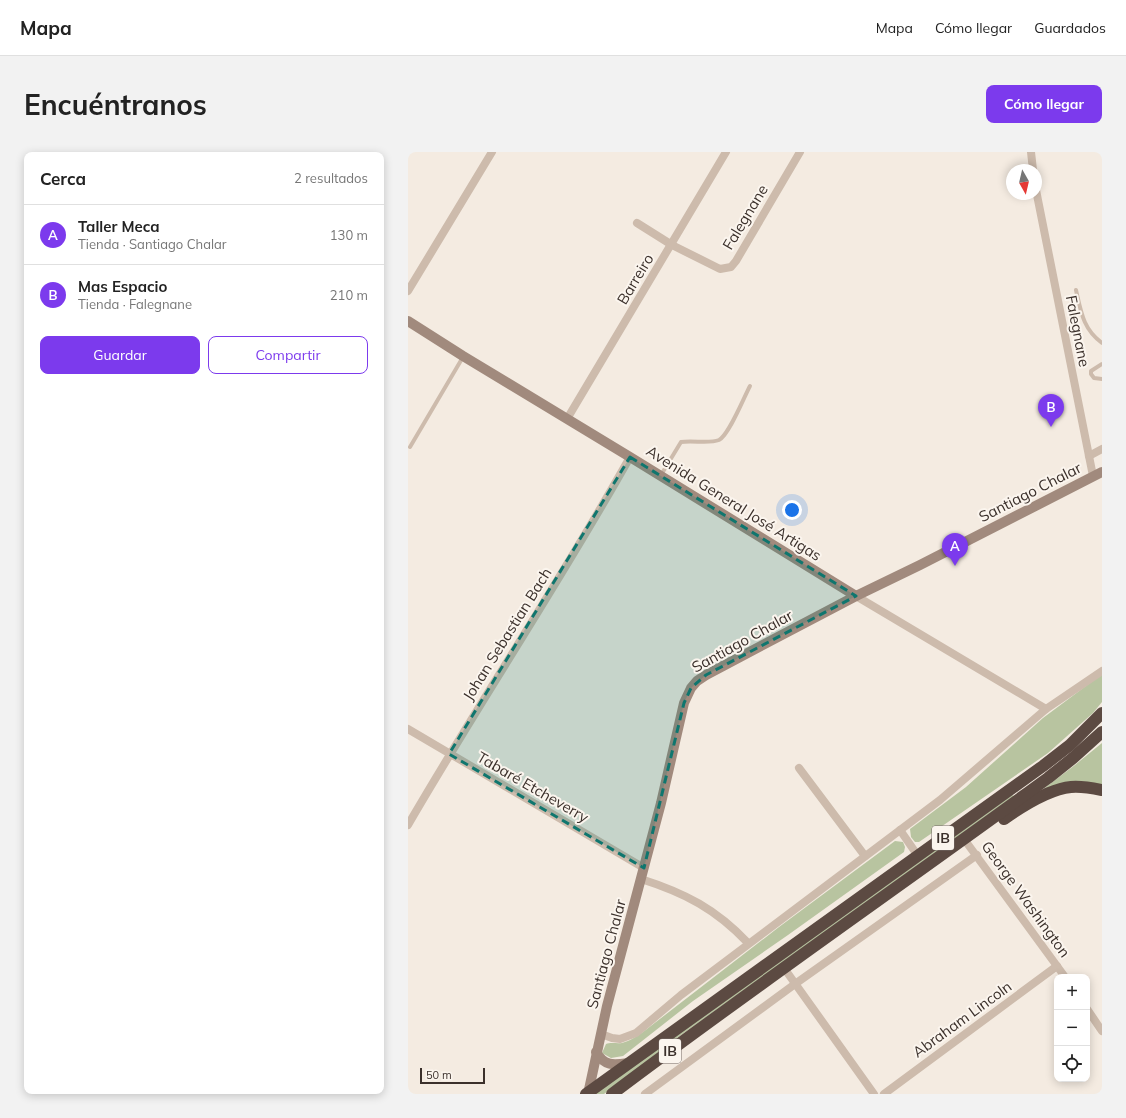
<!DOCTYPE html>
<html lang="es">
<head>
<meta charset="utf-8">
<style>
	:root { --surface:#fff; --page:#f2f2f2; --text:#222; --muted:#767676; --line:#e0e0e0; --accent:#7c3aed }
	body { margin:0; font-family:Mulish,sans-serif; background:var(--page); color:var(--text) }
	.controls { position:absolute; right:12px; bottom:12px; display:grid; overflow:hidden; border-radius:8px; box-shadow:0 2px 10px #0003 }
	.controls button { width:36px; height:36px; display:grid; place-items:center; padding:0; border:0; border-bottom:1px solid var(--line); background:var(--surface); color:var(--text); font:20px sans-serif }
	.compass { position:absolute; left:598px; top:12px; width:36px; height:36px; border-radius:50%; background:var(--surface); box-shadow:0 2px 10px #0003; rotate:172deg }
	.scale { position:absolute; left:12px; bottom:10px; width:65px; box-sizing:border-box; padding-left:4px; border:2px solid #3b302b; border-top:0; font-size:11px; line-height:14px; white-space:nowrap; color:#3b302b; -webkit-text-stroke:3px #fbf5ee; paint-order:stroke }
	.you { position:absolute; left:384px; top:358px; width:14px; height:14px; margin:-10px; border:3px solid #fff; border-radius:50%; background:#1a73e8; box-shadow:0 0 0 6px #1a73e833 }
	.badge { display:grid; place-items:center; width:26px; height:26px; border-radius:50%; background:var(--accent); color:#fff; font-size:13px; font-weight:700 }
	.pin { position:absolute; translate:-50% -33px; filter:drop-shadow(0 1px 2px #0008) }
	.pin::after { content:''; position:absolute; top:21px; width:14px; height:12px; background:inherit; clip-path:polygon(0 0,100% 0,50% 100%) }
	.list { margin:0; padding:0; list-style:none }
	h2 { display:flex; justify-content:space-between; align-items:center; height:52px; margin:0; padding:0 16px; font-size:17px }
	h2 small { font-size:13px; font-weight:400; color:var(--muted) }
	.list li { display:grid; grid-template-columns:26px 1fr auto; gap:12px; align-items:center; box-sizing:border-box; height:60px; padding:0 16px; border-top:1px solid var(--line) }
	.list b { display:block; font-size:15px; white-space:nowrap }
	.list p { margin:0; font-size:13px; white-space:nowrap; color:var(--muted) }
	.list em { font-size:13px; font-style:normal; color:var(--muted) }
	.actions { display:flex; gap:8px; padding:12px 16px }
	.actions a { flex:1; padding:9px 0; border:1px solid var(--accent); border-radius:8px; text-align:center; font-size:14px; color:var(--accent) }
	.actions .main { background:var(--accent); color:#fff }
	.icon { flex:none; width:22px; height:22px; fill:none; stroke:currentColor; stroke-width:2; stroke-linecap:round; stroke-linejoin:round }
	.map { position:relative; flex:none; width:694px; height:942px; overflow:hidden; border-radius:8px }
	header { display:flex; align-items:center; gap:24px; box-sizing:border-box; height:56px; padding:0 20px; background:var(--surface); border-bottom:1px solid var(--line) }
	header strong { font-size:19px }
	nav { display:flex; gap:22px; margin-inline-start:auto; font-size:14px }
	.intro { display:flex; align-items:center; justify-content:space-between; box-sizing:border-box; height:96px; padding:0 24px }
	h1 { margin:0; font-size:28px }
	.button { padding:10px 18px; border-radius:8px; background:var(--accent); color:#fff; font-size:14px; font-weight:700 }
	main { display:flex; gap:24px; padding:0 24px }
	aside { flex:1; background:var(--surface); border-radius:8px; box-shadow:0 2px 10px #0003 }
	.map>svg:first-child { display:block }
	.green { fill:#b8c4a0 }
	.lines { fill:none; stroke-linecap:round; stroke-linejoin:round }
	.lane { stroke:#cdbbac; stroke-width:4 }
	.street { stroke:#cdbbac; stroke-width:8 }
	.secondary { stroke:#a18a7d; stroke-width:10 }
	.highway { stroke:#5c4a42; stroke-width:12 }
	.marked { fill:#0f766e; fill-opacity:0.2; stroke:#0f766e; stroke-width:3; stroke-dasharray:8 5; stroke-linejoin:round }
	.labels { text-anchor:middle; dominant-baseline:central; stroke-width:4; stroke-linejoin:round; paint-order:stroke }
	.shield { fill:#fbf5ee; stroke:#756b66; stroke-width:1 }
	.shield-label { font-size:14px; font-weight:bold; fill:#3b302b }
	.street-label { font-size:15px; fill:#3b302b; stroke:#fbf5ee }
</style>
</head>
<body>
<header>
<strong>Mapa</strong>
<nav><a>Mapa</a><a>Cómo llegar</a><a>Guardados</a></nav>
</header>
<div class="intro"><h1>Encuéntranos</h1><a class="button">Cómo llegar</a></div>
<main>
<aside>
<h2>Cerca<small>2 resultados</small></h2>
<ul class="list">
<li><span class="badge">A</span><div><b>Taller Meca</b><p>Tienda · Santiago Chalar</p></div><em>130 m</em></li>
<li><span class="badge">B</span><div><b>Mas Espacio</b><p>Tienda · Falegnane</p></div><em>210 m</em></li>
</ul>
<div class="actions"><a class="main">Guardar</a><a>Compartir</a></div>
</aside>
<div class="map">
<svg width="694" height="942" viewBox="0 0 694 942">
	<rect width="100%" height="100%" fill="#f4ebe1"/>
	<!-- green -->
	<g class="green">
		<path d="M 694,522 L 694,550 L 685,561 L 640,601 L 511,690 L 507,690 L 503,685 L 502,677 L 558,635 L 635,566 Z"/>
		<path d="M 694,591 L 694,633 L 634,638 L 667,613 Z"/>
		<path d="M 604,643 L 606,644 L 269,886 L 196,942 L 187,942 Z"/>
		<path d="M 487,689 L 495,690 L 497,695 L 496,700 L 380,783 L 285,849 L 215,904 L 203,906 L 194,901 L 198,892 C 203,890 209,892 214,891 C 222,889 229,884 235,880 L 371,775 Z"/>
	</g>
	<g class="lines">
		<!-- lane -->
		<g class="lane">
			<path d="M 668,138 C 673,160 675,177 694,191"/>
			<path d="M 694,212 L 683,219 L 683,222 L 686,226 L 694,227"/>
			<path d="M 2,295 L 55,205"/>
			<path d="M 253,323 L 273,290 C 285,288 301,292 311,288 C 321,283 336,245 342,234"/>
		</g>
		<!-- street -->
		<g class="street">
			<path d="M 623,0 L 625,18"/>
			<path d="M 628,38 L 685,324"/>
			<path d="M 229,71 L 264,93 L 312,117 L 323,115 L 328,109 L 392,0"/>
			<path d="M 0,139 L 84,0"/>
			<path d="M 159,267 L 318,0"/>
			<path d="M 681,304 L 694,297"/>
			<path d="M 448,444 L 638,557"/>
			<path d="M 0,577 L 236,716"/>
			<path d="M 391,616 L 457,704"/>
			<path d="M 0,673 C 72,549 152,430 222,305"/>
			<path d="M 492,678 L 510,704"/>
			<path d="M 556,687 L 657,825"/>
			<path d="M 233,727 C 277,741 308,757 340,791"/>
			<path d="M 376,816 L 466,942"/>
			<path d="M 679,857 L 694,879"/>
			<path d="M 193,882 L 204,886 L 212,887 L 228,881 L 273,843 L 532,648 L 638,557 L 694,519"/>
			<path d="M 237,942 L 387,832 L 569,703"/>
			<path d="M 476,942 L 649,814"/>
		</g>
		<!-- secondary -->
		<g class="secondary">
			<path d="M 0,169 L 55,204 L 222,305 L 448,444"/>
			<path d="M 188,900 C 197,915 206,913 221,911"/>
			<path d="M 180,942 L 199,854 L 253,651 L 276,551 L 283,536 L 289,529 L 298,523 L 315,514 L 448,444 L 512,413 L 694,320"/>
		</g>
		<!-- highway -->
		<g class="highway">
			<path d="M 596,667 C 613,655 642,637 663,635 C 674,634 684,636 694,638"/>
			<path d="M 178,942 L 635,614 L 662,593 L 694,561"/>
			<path d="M 204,942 C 347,834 495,732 640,626 L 665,606 L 694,580"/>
		</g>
	</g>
	<!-- marked area -->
	<path class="marked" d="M 222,305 L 448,444 L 298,523 L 283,536 L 276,551 L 236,716 L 41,602 Z"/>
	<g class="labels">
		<!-- shield labels -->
		<g class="shield">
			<rect x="524" y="674" width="22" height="24" rx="3"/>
			<rect x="251" y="887" width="22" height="24" rx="3"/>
		</g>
		<g class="shield-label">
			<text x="535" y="686">IB</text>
			<text x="262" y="899">IB</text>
		</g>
		<!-- street labels -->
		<g class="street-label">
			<text transform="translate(337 65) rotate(-59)">Falegnane</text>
			<text transform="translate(227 127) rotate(-59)">Barreiro</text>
			<text transform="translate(670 179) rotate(79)">Falegnane</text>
			<text transform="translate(622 340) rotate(-27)">Santiago Chalar</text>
			<text transform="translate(326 351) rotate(32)">Avenida General José Artigas</text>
			<text transform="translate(99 482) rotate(-58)">Johan Sebastian Bach</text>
			<text transform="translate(334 489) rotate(-29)">Santiago Chalar</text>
			<text transform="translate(125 635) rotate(30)">Tabaré Etcheverry</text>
			<text transform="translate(618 747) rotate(54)">George Washington</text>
			<text transform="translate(198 802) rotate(-75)">Santiago Chalar</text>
			<text transform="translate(554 867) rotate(-36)">Abraham Lincoln</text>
		</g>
	</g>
</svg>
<div class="controls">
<button>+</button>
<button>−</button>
<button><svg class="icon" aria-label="locate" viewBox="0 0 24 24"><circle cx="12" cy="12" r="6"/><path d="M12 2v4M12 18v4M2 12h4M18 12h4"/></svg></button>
</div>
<svg class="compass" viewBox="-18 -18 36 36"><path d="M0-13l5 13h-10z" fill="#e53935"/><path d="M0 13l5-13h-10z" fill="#767676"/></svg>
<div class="scale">50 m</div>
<div class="you"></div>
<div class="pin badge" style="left:547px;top:414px">A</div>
<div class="pin badge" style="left:643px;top:275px">B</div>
</div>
</main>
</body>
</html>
